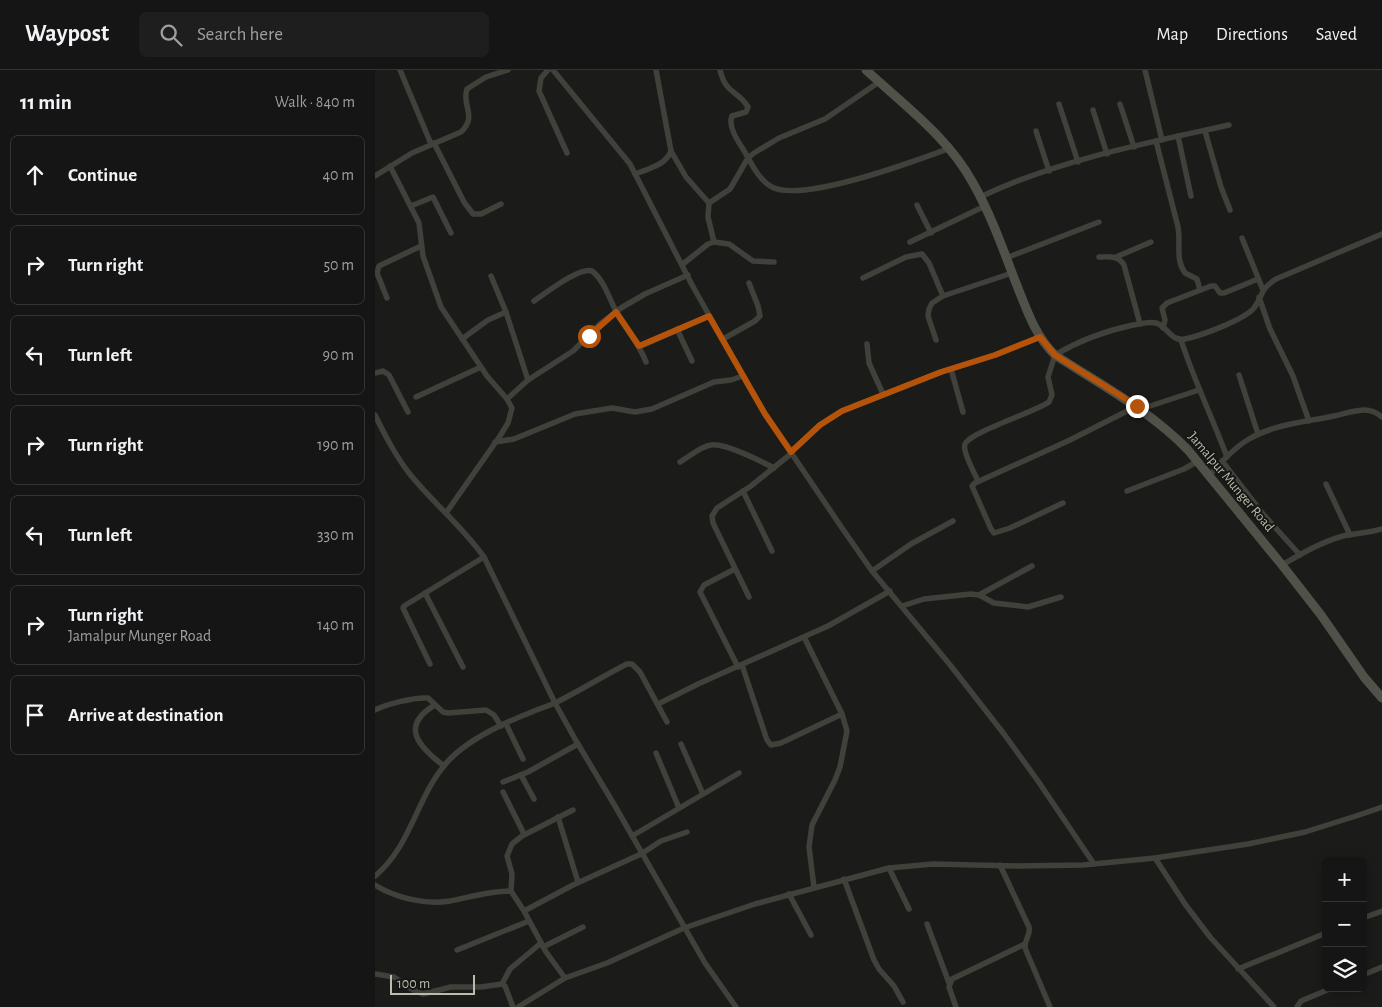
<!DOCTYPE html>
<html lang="en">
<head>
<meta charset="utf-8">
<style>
	:root { --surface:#141514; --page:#1d1e1d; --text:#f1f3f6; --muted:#9d9fa0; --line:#333434 }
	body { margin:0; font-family:"Alegreya Sans",sans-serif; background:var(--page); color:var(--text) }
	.controls { position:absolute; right:15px; bottom:15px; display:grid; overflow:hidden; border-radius:8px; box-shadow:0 2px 12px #0003 }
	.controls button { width:45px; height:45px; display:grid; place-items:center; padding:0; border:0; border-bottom:1px solid var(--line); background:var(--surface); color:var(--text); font:25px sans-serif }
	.scale { position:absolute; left:15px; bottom:12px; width:85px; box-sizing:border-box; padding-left:5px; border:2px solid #babcac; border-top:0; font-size:14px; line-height:18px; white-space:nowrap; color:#babcac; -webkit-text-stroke:4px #161715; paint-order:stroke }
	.stop { position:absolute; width:15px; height:15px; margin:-11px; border:4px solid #b45309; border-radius:50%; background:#fff }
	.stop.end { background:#b45309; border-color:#fff; box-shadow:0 1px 5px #0008 }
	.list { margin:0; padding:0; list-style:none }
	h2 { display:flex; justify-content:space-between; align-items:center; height:65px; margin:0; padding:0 20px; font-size:21px }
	h2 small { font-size:16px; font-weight:400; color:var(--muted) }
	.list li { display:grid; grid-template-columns:32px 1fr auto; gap:15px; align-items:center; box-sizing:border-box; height:80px; margin:0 10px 10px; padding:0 10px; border:1px solid var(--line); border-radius:8px }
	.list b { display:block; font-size:19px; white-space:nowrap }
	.list p { margin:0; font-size:16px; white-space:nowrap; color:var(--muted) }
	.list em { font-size:16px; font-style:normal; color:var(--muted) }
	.icon { flex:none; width:28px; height:28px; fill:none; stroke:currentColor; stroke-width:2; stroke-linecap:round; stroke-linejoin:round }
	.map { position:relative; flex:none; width:1007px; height:937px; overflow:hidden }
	header { display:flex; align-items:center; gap:30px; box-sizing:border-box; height:70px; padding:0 25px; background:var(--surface); border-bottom:1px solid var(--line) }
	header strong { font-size:24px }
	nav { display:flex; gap:28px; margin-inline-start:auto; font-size:18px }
	.search { width:350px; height:45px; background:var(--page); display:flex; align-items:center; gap:12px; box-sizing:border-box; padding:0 18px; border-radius:8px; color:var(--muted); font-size:19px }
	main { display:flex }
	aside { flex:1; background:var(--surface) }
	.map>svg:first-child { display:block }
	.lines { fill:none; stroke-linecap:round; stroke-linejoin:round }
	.street { stroke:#40413b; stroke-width:5.5 }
	.secondary { stroke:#505149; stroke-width:9 }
	.route { stroke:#b45309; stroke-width:6 }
	.labels { text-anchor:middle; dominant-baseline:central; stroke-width:4; stroke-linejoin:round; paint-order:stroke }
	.street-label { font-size:14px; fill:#babcac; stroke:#161715 }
</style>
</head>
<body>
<header>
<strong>Waypost</strong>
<div class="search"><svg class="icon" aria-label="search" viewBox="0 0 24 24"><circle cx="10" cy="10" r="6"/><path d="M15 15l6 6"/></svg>Search here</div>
<nav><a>Map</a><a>Directions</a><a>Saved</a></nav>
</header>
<main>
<aside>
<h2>11 min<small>Walk · 840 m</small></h2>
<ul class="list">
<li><svg class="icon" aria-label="ahead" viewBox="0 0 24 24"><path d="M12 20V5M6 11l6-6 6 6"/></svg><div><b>Continue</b></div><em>40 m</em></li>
<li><svg class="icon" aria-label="right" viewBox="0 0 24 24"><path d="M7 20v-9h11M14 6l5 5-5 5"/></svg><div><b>Turn right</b></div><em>50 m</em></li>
<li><svg class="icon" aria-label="left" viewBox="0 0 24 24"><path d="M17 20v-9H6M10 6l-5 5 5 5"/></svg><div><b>Turn left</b></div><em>90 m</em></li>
<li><svg class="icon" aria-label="right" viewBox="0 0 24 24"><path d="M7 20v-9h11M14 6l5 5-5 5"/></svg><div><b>Turn right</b></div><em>190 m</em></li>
<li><svg class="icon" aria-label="left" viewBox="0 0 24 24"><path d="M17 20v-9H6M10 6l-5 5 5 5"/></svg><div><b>Turn left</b></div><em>330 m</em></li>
<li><svg class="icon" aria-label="right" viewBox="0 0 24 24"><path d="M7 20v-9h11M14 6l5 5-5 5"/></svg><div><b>Turn right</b><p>Jamalpur Munger Road</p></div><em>140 m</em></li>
<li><svg class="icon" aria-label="arrive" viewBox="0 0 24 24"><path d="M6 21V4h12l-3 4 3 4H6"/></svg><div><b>Arrive at destination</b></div></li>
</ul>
</aside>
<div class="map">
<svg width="1007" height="937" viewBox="0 0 1007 937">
	<rect width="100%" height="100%" fill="#1b1c1a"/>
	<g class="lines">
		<!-- street -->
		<g class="street">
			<path d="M 25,0 L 56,74"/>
			<path d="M 173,0 L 166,8 L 164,21 L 192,83"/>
			<path d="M 178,0 L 255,94 L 316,213 L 372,313 L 390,344 L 467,458 L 497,501 L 576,596 L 629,664 L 663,711 L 719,794"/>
			<path d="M 345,0 C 351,25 363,20 373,37 L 371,42 L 357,46 C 352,57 365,74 371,84 C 377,95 385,111 397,117 C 428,133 540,91 575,78"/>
			<path d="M 770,0 L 787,70"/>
			<path d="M 684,34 L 703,92"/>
			<path d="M 745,34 L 759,77"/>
			<path d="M 718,40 L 732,84"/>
			<path d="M 661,61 L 674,101"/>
			<path d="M 830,61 L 846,117 L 855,140"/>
			<path d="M 803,66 L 816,126"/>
			<path d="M 781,71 L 803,157 C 806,174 800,189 810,203 L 822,209 L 825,220"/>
			<path d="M 59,73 L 89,132 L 98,144 L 106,144 L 126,134"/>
			<path d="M 296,81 L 311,107 L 334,133"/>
			<path d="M 15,96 L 44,153 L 48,186 L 66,237 L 112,306 L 132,329 L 137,338 L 133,353 L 125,366 L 71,443"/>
			<path d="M 260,104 C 273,99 291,95 296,81 L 281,0"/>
			<path d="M 0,106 L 37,83 L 86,62 C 103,46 86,35 92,19 L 111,7 L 133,0"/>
			<path d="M 605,127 C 683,90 771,73 854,55"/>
			<path d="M 542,135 L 556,163"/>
			<path d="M 36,136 L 58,127 L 76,163"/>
			<path d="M 867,168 L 888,220"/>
			<path d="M 339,172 L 333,147 L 334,133 L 355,119 L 373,88 L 379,83 L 404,68 L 450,49 L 504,12"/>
			<path d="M 535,172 L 610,136"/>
			<path d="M 724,187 C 734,187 743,185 749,195 L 765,254"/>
			<path d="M 741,187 L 776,172"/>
			<path d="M 631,188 L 724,152"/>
			<path d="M 308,194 L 333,174 L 339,172 L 354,174 L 378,191 L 399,192"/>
			<path d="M 116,206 L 131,242 L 153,310"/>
			<path d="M 488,208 L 531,187 L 547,184 L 554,193 L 568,226"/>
			<path d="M 884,227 L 895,259 L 918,306 L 934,351"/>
			<path d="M 12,228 L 2,203 L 4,196 L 46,176"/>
			<path d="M 159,231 C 171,223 204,197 217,201 C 229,210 234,228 241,241 C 250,258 264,273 271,292"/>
			<path d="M 788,258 L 790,250 L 787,238 L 792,233 L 836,216 L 840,216 L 845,223 L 849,223 L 883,209"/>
			<path d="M 302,259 L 317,291"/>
			<path d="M 87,269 L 113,250 L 131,242"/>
			<path d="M 348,269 L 380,251 L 385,246 L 383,236 L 374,213"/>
			<path d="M 561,270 L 553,246 L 554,239 L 557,233 L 568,226 L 637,203"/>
			<path d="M 806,270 C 819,310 837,347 852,387"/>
			<path d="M 492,274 L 494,293 L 508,324"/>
			<path d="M 264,277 L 334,246"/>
			<path d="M 576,299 L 588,342"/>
			<path d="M 0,303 L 8,301 L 14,305 L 33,342"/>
			<path d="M 864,305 L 883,364"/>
			<path d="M 41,327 L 106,297"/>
			<path d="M 132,329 L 153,310 L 198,281 L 225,254 L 246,238 L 270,224 L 313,205"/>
			<path d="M 766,339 L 824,320"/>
			<path d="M 0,345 C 10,365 20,385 34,403 C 57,432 87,456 109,487 L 180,633 L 200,669 L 240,736 L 330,893 L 361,937"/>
			<path d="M 120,372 L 139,369 L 200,344 L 237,338 L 260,342 L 277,339 L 339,312 L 356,310 L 368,306"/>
			<path d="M 416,382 L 445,355 L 467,341 L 566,302 L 620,285 L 665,267"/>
			<path d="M 847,391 L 888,444 L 925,485"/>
			<path d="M 305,392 C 314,387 326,376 336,375 C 350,373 386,391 399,398"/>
			<path d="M 835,405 C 846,392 859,378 874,369 C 900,354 930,352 959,346 C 969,344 979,340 990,340 C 996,340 1002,343 1007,347"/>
			<path d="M 603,411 C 600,404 587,381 590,374 C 595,362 660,342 674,332 L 677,325 L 673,307 L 680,285 C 705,270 730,261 758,255 C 765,254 774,251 781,253 C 792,256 796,272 810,269 C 825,266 869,250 879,238 C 889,225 883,221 901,209 L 1007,164"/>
			<path d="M 951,414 L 975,465"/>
			<path d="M 368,421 L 397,481"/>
			<path d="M 752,421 L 809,399 L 823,391"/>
			<path d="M 688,433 L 635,458 L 619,463 L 616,459 L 597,416 L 600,413 L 695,370 L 762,336"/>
			<path d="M 907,495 C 926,484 946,472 968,466 C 981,463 994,463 1007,459"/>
			<path d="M 360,499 L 329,515 L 325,522 L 363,597"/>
			<path d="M 497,501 L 536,474 L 578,451"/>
			<path d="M 50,523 L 88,597"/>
			<path d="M 604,525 L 657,496"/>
			<path d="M 374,527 L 338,453 L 337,446 L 342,438 L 376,416 L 417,383"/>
			<path d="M 527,536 L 549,529 L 596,524 L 604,525 L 619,533 L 653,537 L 686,527"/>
			<path d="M 429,567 L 467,644 L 472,661 L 465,697 L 460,710 L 437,755 L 434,777 L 439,817"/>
			<path d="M 55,594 L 28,538 L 29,536 L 109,487"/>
			<path d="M 367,595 L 392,670 L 396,675 L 406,673 L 467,644"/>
			<path d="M 283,634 L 323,614 L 453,556 L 515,521"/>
			<path d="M 60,635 C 24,656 44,677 69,696"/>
			<path d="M 0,640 C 12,634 39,627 53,628 L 68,642 L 73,643 L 111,640 L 119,645 L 126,656"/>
			<path d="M 131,654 L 148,689"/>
			<path d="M 306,674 L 328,724"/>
			<path d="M 281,683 L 304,738"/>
			<path d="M 146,705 L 159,729"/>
			<path d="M 128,712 L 153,702 L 203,674"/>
			<path d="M 128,722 L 149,764"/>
			<path d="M 183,747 L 203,812"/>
			<path d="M 257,766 L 364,703"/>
			<path d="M 780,788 L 810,834 L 835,867 L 899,937"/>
			<path d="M 625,795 L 654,857 C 656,865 649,870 650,878 L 675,937"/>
			<path d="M 514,798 L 534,839"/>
			<path d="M 0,806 C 37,776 42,723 75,689 C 95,669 131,652 157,642 C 165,638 174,636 182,632 C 206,620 228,606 252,594 L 257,594 L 265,602 L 292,652"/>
			<path d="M 469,809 L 499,890 L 504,899 L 519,916 L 528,932"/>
			<path d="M 0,815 C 21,828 50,835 75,831 C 95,827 115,821 136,821 L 149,841 L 171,882 L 190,908"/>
			<path d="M 136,821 L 137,804 L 132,786 L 137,774 L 147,766 L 198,740"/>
			<path d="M 414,824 L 436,865"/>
			<path d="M 149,841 L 198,815 L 266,784 L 286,771 L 312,762"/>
			<path d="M 988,848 L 1007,841"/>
			<path d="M 552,854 L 574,913"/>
			<path d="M 168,877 L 208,857"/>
			<path d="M 82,880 L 154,851"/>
			<path d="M 863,899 L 951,863"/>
			<path d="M 0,904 L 19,907 L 38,920 L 48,924 L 76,917 L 106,917 L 127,914 L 130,916 L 138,937"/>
			<path d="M 988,905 L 1007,897"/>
			<path d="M 127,914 L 135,899 L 166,873"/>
			<path d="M 143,937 L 190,908 L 232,893 L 309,858 L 380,834 L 514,798 L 558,794 L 642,796 L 708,795 L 780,788 L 873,774 L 930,762 L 981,746 L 1007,737"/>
			<path d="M 581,937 L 574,917 L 577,909 L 650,874"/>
			<path d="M 922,937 L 926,931 L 957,918"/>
		</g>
		<!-- secondary -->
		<path class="secondary" d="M 491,0 C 529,35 573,67 598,113 C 615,143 627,176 639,208 C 650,235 659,265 680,285 C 726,315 774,340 813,380 L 907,495 L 946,545 L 989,607 L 1007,628"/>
	</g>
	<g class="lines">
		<!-- route -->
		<path class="route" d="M 214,266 L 241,242 L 264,276 L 334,246 L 390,344 L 416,382 L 445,355 L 467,341 L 566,302 L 620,285 L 665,267 L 680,285 L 762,336"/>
	</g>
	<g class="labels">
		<!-- street labels -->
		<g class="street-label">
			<text transform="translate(856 412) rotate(50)">Jamalpur Munger Road</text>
		</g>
	</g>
</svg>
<div class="controls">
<button>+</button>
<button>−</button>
<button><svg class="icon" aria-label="layers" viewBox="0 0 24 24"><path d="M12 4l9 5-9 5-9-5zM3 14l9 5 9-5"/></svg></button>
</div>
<div class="scale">100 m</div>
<div class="stop" style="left:214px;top:266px"></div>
<div class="stop end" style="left:762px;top:336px"></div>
</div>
</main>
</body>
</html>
